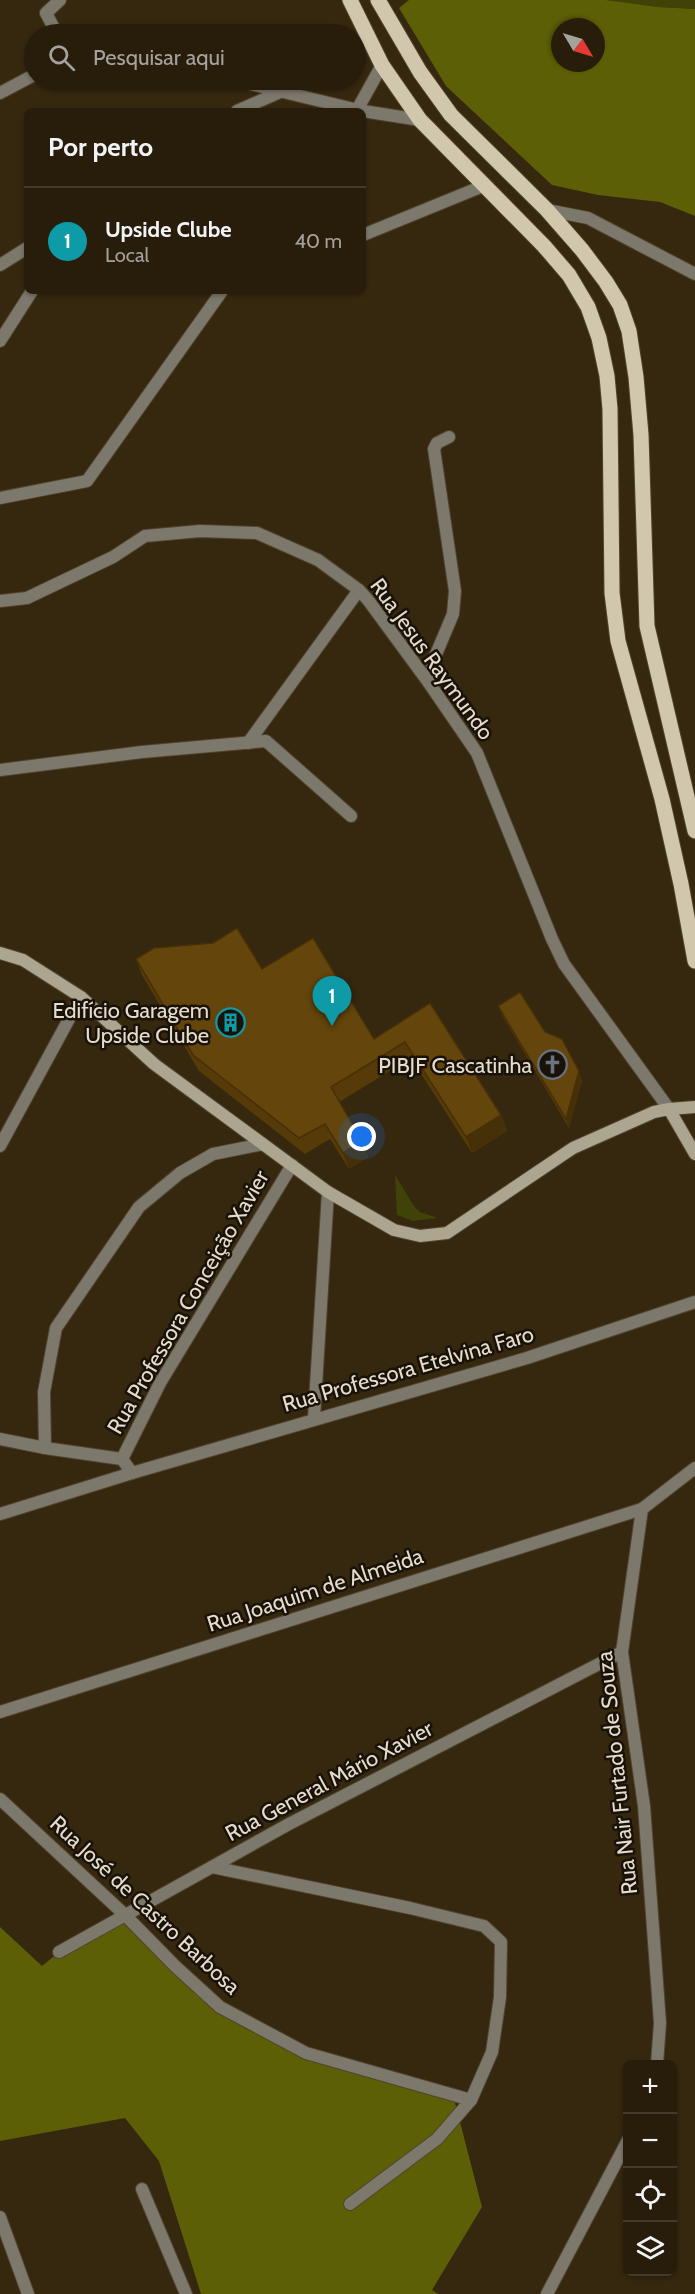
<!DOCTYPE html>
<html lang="pt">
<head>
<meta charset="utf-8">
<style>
	:root { --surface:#281d0b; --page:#302614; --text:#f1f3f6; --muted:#a5a29d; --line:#443b2c; --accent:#0b8043 }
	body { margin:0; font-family:Cabin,sans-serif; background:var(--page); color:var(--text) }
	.controls { position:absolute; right:18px; bottom:18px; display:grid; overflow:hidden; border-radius:9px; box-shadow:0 2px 4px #0004 }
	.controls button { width:54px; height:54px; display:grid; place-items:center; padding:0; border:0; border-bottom:2px solid var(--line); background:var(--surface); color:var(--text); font:30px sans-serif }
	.compass { position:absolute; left:551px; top:18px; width:54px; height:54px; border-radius:50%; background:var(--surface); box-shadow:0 2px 4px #0004; rotate:128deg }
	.you { position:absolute; left:362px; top:1137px; width:21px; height:21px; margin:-15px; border:4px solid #fff; border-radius:50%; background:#1a73e8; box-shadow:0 0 0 9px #1a73e833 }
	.badge { display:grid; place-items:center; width:39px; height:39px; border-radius:50%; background:var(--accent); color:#fff; font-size:20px; font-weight:700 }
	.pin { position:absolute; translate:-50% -50px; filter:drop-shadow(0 2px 3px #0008) }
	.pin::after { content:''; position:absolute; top:32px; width:21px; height:18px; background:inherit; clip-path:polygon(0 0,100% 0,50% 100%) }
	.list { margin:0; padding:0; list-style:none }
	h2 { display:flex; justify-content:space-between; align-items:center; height:78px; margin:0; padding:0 24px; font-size:26px }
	h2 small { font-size:20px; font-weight:400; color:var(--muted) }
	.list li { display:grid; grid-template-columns:39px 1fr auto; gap:18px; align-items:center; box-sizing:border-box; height:108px; padding:0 24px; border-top:2px solid var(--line) }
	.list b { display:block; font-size:22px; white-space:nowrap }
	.list p { margin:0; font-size:20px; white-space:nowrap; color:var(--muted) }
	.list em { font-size:20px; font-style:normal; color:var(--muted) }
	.icon { flex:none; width:33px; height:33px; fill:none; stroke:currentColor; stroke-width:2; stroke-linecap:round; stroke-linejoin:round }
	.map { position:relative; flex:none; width:695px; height:2294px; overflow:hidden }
	.search { position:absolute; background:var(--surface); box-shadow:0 2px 4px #0004; left:24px; top:24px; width:342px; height:66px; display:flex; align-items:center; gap:15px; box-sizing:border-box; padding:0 21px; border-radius:33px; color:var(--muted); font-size:22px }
	.panel { position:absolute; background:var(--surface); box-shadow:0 2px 4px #0004; left:24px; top:108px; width:342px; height:186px; border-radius:9px }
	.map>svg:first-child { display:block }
	.green { fill:#404308 }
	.forest { fill:#5c5f06; fill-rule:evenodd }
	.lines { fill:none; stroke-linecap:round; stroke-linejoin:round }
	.street-casing { stroke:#52442e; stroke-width:14 }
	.secondary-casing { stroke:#52442e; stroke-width:14 }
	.primary-casing { stroke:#52442e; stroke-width:17 }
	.street { stroke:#7d786c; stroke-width:12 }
	.secondary { stroke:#aca590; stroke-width:12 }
	.primary { stroke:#d1c7ad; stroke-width:15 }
	.wall { fill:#563b09 }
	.shaded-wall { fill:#463008 }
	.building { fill:#64450b; stroke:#463008; stroke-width:1.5 }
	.labels { text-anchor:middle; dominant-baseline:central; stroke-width:5; stroke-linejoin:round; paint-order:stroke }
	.street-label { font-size:22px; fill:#e6dcce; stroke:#181208 }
	.poi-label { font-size:22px; fill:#e6dcce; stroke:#181208; text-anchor:end }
</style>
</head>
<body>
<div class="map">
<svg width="695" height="2294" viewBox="0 0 695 2294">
	<rect width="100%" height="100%" fill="#36270f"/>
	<!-- green -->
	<g class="green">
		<path d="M 606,0 L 695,0 L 695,9 L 658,7 Z"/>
		<path d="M 395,1175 L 414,1206 L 420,1212 L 438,1218 L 413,1221 L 397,1215 Z"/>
	</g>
	<!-- forest -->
	<g class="forest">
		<path d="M 409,0 L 606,0 L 658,7 L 695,9 L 695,216 L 660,202 L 598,195 L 552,185 L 446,86 L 399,8 ZM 560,27 L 596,27 L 596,63 L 560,63 Z"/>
		<path d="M 125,1915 L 220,2007 L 306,2053 L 453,2095 L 482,2207 L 432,2290 L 438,2294 L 201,2294 L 159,2161 L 125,2118 L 0,2141 L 0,1927 L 42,1966 L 59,1952 Z"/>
	</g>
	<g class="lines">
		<defs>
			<g id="street">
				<path d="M 57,34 L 46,13 L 60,0"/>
				<path d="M 234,80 L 362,111"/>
				<path d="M 0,93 L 34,75"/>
				<path d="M 357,110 L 382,65"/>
				<path d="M 237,111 L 280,92"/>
				<path d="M 363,111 L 420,120"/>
				<path d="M 547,210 L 588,218 L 695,274"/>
				<path d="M 363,235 L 483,186"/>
				<path d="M 0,265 L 27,248"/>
				<path d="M 0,341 L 32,291"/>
				<path d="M 0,498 L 87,481 L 222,291"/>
				<path d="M 0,601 L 27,598 L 113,557 L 145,536 L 200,531 L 257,533 L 318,560 L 359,590 L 368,600 L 429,683 L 477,753 L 552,939 L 564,964 L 669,1109"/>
				<path d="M 429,683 L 434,659 L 453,614 L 455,591 L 434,449 L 437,443 L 449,437"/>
				<path d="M 248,743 L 359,590"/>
				<path d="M 0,770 L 142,752 L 266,741 L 351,816"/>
				<path d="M 0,1146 L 81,997"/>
				<path d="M 314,1418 L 328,1192"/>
				<path d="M 0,1439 L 45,1448 L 122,1459 L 132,1473 L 527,1358 L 695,1302"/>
				<path d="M 45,1448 L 44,1392 L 56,1328 L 139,1207 L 180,1173 L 213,1154 L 263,1144"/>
				<path d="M 122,1459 L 160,1383 L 292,1165"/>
				<path d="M 0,1514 L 132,1473"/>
				<path d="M 0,1712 L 642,1509"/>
				<path d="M 0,1799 L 125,1915 L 175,1966 L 220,2007 L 306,2053 L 471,2100"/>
				<path d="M 212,1867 L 410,1908 L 484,1926 L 501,1942 L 500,1997 L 492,2052 L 471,2100 L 437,2139 L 350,2204"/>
				<path d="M 59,1952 L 289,1824 L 622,1652"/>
				<path d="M 657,2064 L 660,2023 L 644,1806 L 622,1652 L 642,1509 L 695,1468"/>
				<path d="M 142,2189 L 186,2294"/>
				<path d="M 0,2217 L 28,2294"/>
				<path d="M 547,2294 L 628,2140"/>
			</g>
			<g id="secondary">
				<path d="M 0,953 L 23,960 L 81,997 L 154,1064 L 328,1192 L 394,1230 L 420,1236 L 447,1233 L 573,1148 L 654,1112 L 669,1109 L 695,1107"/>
				<path d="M 669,1109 L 695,1154"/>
			</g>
			<g id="primary">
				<path d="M 350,0 L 382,65 L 420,120 L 544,246 L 569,275 L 588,307 L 599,338 L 607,376 L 610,409 L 612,593 L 618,641 L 662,799 L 681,884 L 695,961"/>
				<path d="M 378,0 L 420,72 L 451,115 L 547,210 L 582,250 L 606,282 L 620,305 L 629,331 L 636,377 L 641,435 L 647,626 L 695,831"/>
			</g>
		</defs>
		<!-- street casing -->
		<use href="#street" class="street-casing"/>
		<!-- secondary casing -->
		<use href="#secondary" class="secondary-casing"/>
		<!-- primary casing -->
		<use href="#primary" class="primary-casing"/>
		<!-- street -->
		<use href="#street" class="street"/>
		<!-- secondary -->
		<use href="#secondary" class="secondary"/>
		<!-- primary -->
		<use href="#primary" class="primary"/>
	</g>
	<!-- wall -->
	<g class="wall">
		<path d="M 136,959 L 262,969 L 374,1039 L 430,1003 L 501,1115 L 507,1131 L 472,1153 L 411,1058 L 339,1102 L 362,1141 L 368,1157 L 349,1169 L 330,1139 L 305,1154 L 199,1071 L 142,975 Z"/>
		<path d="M 498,1006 L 545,1032 L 579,1071 L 582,1081 L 569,1128 L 502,1015 Z"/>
	</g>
	<!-- shaded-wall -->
	<g class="shaded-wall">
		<path d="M 579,1071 L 582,1081 L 569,1128 L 566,1119 Z"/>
		<path d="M 501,1115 L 507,1131 L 472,1153 L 466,1137 Z"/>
		<path d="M 362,1141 L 368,1157 L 349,1169 L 343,1153 Z"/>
	</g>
	<!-- building -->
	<g class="building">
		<path d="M 237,928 L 262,969 L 313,938 L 374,1039 L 430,1003 L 501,1115 L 466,1137 L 405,1042 L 331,1087 L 362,1141 L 343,1153 L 325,1124 L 299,1138 L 193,1055 L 136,959 L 154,948 L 213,943 Z"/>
		<path d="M 520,992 L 545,1032 L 562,1039 L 579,1071 L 566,1119 L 498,1006 Z"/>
	</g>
	<!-- icons -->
	<defs>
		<symbol id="building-ring" viewBox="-11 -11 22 22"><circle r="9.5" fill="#181208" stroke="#0f9aa8" stroke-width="1.5"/><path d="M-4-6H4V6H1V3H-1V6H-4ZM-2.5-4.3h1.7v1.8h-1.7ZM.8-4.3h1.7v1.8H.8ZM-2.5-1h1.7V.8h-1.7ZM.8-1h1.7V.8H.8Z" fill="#0f9aa8"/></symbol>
		<symbol id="church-ring" viewBox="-11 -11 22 22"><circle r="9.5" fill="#181208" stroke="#6b7280" stroke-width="1.5"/><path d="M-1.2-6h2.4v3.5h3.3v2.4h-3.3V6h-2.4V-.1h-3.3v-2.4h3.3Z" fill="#6b7280"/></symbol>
	</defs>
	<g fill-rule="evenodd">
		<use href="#building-ring" x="214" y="1006" width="33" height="33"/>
		<use href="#church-ring" x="536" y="1048" width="33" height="33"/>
	</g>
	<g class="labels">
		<!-- street labels -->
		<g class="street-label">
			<text transform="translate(432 659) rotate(54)">Rua Jesus Raymundo</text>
			<text transform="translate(188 1302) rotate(-60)">Rua Professora Conceição Xavier</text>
			<text transform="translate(408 1369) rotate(-16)">Rua Professora Etelvina Faro</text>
			<text transform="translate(315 1590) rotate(-18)">Rua Joaquim de Almeida</text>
			<text transform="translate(617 1773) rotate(-96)">Rua Nair Furtado de Souza</text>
			<text transform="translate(329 1781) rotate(-28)">Rua General Mário Xavier</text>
			<text transform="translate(145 1905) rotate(43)">Rua José de Castro Barbosa</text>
		</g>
		<!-- poi labels -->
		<g class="poi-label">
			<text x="209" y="1010">Edifício Garagem<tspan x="209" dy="25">Upside Clube</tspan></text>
			<text x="532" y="1065">PIBJF Cascatinha</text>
		</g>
	</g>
</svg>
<div class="controls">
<button>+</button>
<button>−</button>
<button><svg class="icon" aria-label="locate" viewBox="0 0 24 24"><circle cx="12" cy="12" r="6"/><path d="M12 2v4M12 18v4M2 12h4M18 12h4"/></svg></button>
<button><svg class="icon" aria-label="layers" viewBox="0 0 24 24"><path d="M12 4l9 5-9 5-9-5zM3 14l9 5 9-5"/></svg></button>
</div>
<svg class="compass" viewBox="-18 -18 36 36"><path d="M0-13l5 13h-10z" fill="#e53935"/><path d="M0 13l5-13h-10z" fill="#a5a29d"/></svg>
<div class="you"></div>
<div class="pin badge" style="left:332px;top:1026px;background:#0f9aa8">1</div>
<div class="search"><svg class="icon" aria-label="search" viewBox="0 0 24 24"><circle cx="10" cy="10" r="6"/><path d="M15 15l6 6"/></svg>Pesquisar aqui</div>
<section class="panel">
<h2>Por perto<small></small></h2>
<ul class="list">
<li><span class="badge" style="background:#0f9aa8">1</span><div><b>Upside Clube</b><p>Local</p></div><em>40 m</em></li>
</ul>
</section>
</div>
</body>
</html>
